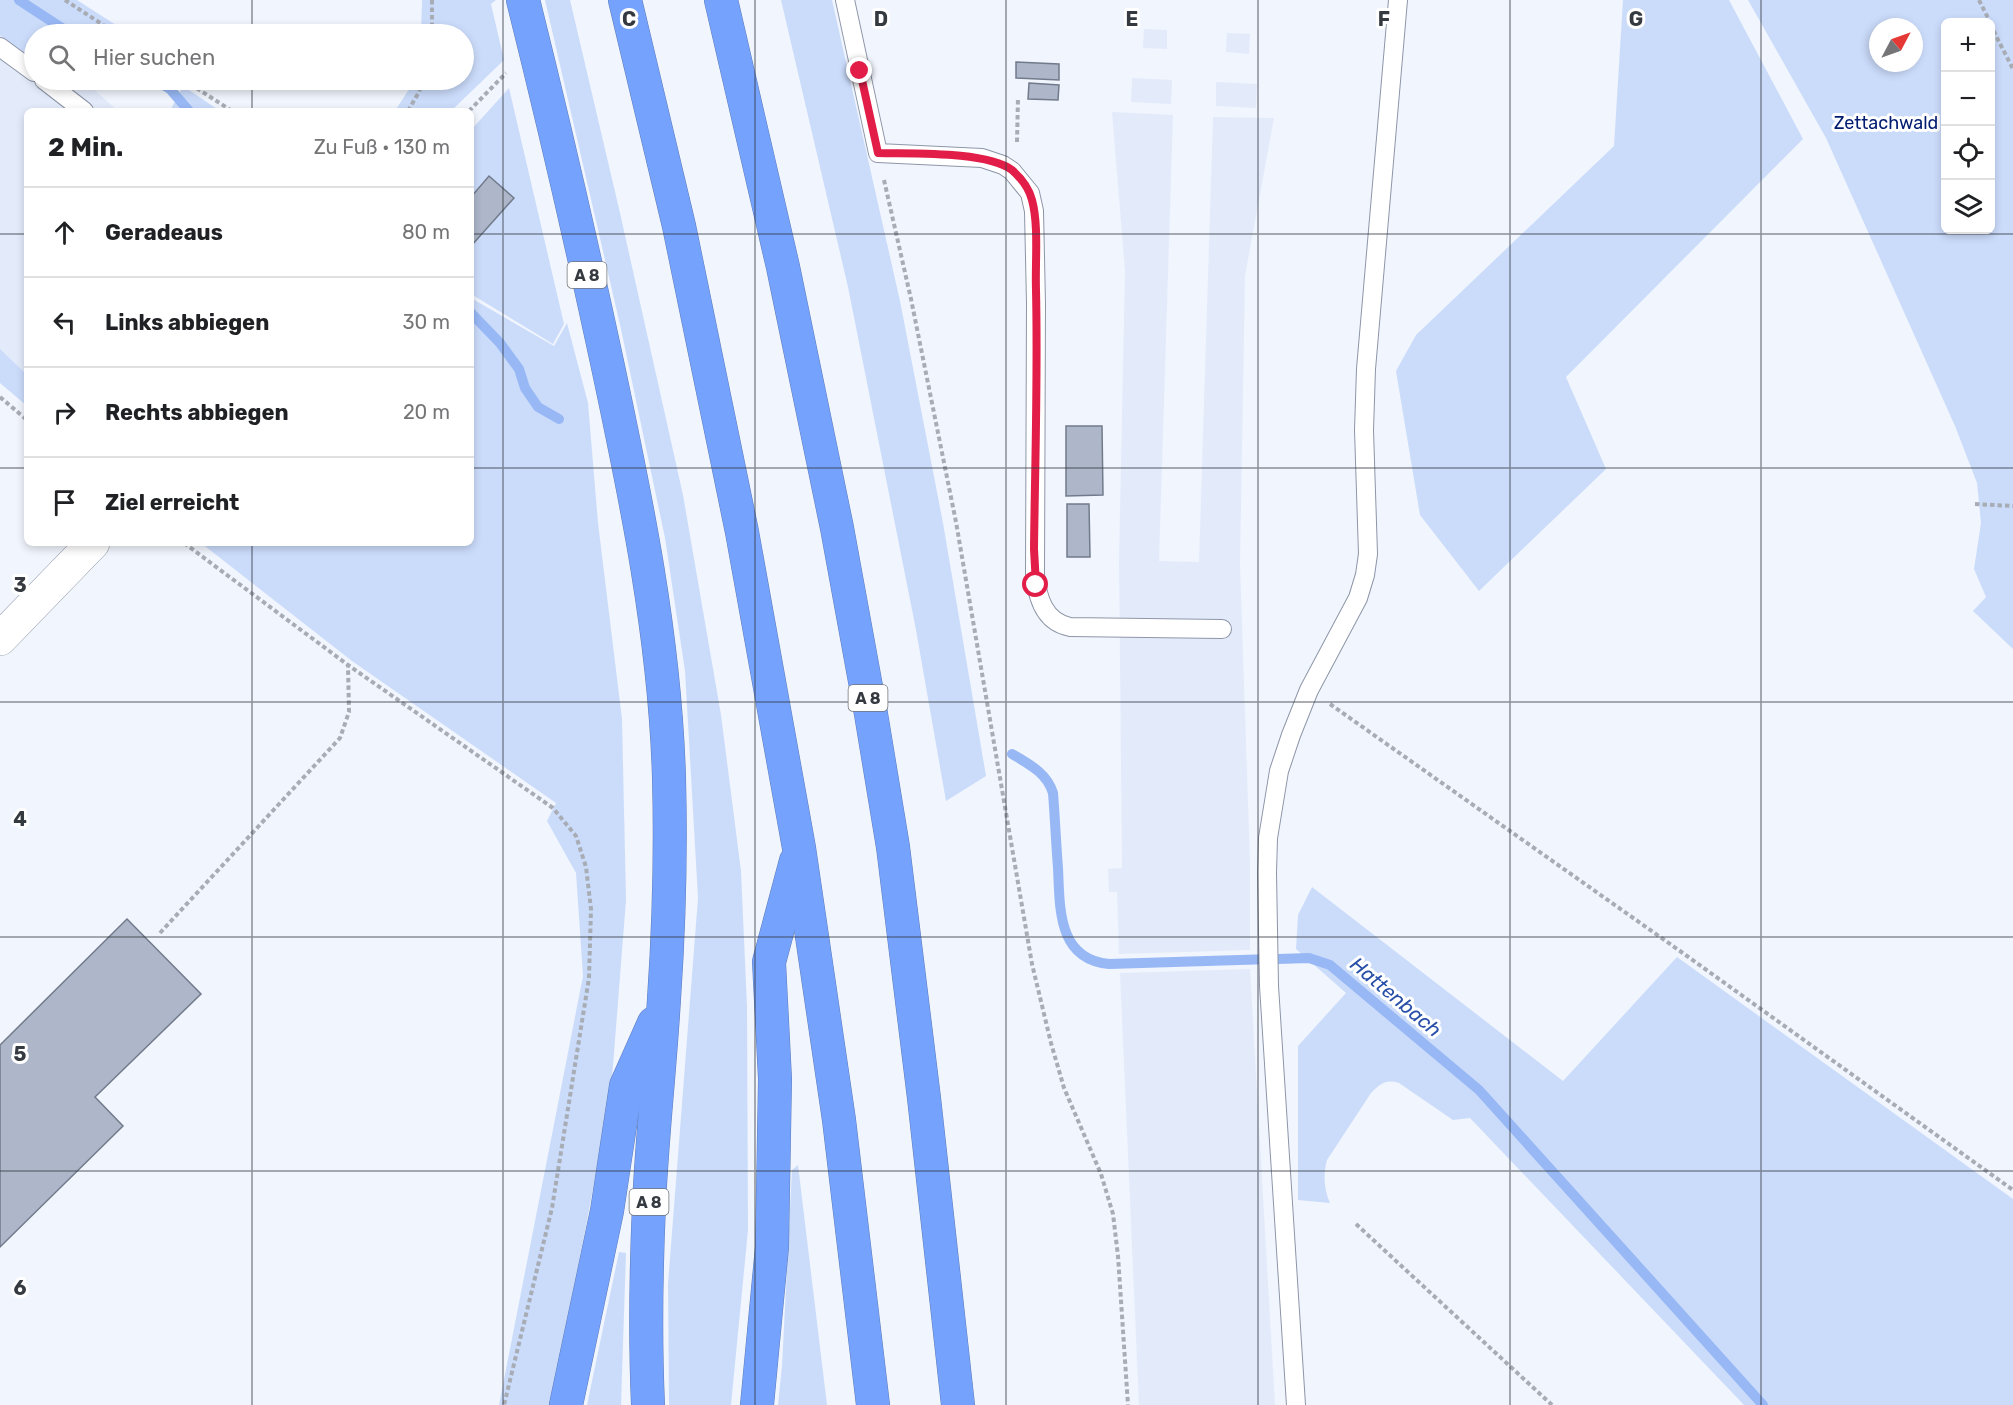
<!DOCTYPE html>
<html lang="de">
<head>
<meta charset="utf-8">
<style>
	:root { --surface:#fff; --page:#f2f2f2; --text:#202124; --muted:#757577; --line:#e0e0e0 }
	body { margin:0; font-family:Rubik,sans-serif; background:var(--page); color:var(--text) }
	.controls { position:absolute; right:18px; top:18px; display:grid; overflow:hidden; border-radius:9px; box-shadow:0 3px 9px #0003 }
	.controls button { width:54px; height:54px; display:grid; place-items:center; padding:0; border:0; border-bottom:2px solid var(--line); background:var(--surface); color:var(--text); font:30px sans-serif }
	.compass { position:absolute; left:1869px; top:18px; width:54px; height:54px; border-radius:50%; background:var(--surface); box-shadow:0 3px 9px #0003; rotate:49deg }
	.stop { position:absolute; width:18px; height:18px; margin:-14px; border:4px solid #e11d48; border-radius:50%; background:#fff }
	.stop.end { background:#e11d48; border-color:#fff; box-shadow:0 2px 6px #0008 }
	.list { margin:0; padding:0; list-style:none }
	h2 { display:flex; justify-content:space-between; align-items:center; height:78px; margin:0; padding:0 24px; font-size:26px }
	h2 small { font-size:20px; font-weight:400; color:var(--muted) }
	.list li { display:grid; grid-template-columns:39px 1fr auto; gap:18px; align-items:center; box-sizing:border-box; height:90px; padding:0 24px; border-top:2px solid var(--line) }
	.list b { display:block; font-size:22px; white-space:nowrap }
	.list em { font-size:20px; font-style:normal; color:var(--muted) }
	.icon { flex:none; width:33px; height:33px; fill:none; stroke:currentColor; stroke-width:2; stroke-linecap:round; stroke-linejoin:round }
	.map { position:relative; flex:none; width:2013px; height:1405px; overflow:hidden }
	.search { position:absolute; background:var(--surface); box-shadow:0 3px 9px #0003; left:24px; top:24px; width:450px; height:66px; display:flex; align-items:center; gap:15px; box-sizing:border-box; padding:0 21px; border-radius:33px; color:var(--muted); font-size:22px }
	.panel { position:absolute; background:var(--surface); box-shadow:0 3px 9px #0003; left:24px; top:108px; width:450px; height:438px; border-radius:9px }
	.map>svg:first-child { display:block }
	.built { fill:#e3ebfb }
	.green { fill:#cbdcfb; fill-rule:evenodd }
	.lines { fill:none; stroke-linecap:round; stroke-linejoin:round }
	.stream { stroke:#98b8f5; stroke-width:10 }
	.building { fill:#adb7c9; stroke:#727b8c; stroke-width:1.5 }
	.lane-casing { stroke:#8d96a8; stroke-width:20 }
	.street-casing { stroke:#8d96a8; stroke-width:34 }
	.highway-casing { stroke:#5f7dba; stroke-width:34 }
	.path { stroke:#a8acb4; stroke-width:4; stroke-dasharray:4.5 3; stroke-linecap:butt }
	.lane { stroke:#fff; stroke-width:18 }
	.street { stroke:#fff; stroke-width:33 }
	.highway { stroke:#75a2fc; stroke-width:33 }
	.route { stroke:#e11d48; stroke-width:8 }
	.grid { fill:none; stroke:#353940; stroke-width:1.5; stroke-opacity:0.55 }
	.labels { text-anchor:middle; dominant-baseline:central; stroke-width:6; stroke-linejoin:round; paint-order:stroke }
	.shield { fill:#fff; stroke:#727479; stroke-width:1.5 }
	.shield-label { font-size:16px; font-weight:bold; fill:#353940 }
	.park-label { font-size:18px; fill:#001c71; stroke:#fff }
	.water-label { font-size:20px; font-style:italic; fill:#2850a8; stroke:#fff }
	.grid-label { font-size:20px; text-anchor:middle; font-weight:bold; fill:#353940; stroke:#fff; stroke-width:6; stroke-linejoin:round; paint-order:stroke }
</style>
</head>
<body>
<div class="map">
<svg width="2013" height="1405" viewBox="0 0 2013 1405">
	<rect width="100%" height="100%" fill="#f1f5fd"/>
	<!-- built -->
	<g class="built">
		<path d="M 0,6 L 34,80 L 83,80 L 118,111 L 27,111 L 27,402 L 0,379 Z"/>
		<path d="M 1144,29 L 1167,30 L 1167,49 L 1143,48 Z"/>
		<path d="M 1227,33 L 1250,34 L 1249,54 L 1226,52 Z"/>
		<path d="M 1132,78 L 1172,80 L 1171,104 L 1131,102 Z"/>
		<path d="M 1216,82 L 1257,84 L 1256,108 L 1216,106 Z"/>
		<path d="M 1112,112 L 1173,115 L 1159,561 L 1199,562 L 1213,117 L 1274,118 L 1245,276 L 1240,564 L 1250,861 L 1250,950 L 1119,954 L 1117,892 L 1109,892 L 1108,869 L 1122,868 L 1119,560 L 1125,271 Z"/>
		<path d="M 1250,969 L 1275,1405 L 1139,1405 L 1120,973 Z"/>
	</g>
	<!-- green -->
	<g class="green">
		<path d="M 0,0 L 77,0 L 130,34 L 34,34 L 34,63 L 0,35 Z"/>
		<path d="M 422,0 L 496,0 L 491,4 L 504,60 L 451,111 L 395,111 L 415,80 L 464,80 L 464,34 L 421,34 Z"/>
		<path d="M 545,0 L 570,0 L 620,213 L 683,495 L 721,715 L 741,871 L 747,1007 L 748,1230 L 731,1405 L 669,1405 L 668,1284 L 698,898 L 685,671 L 665,538 L 621,329 Z"/>
		<path d="M 781,0 L 832,0 L 900,301 L 943,523 L 986,776 L 946,801 L 916,630 L 848,287 Z"/>
		<path d="M 1623,0 L 1729,0 L 1803,139 L 1566,377 L 1606,469 L 1479,591 L 1420,515 L 1396,371 L 1416,335 L 1614,146 Z"/>
		<path d="M 1748,0 L 2013,0 L 2013,649 L 1973,611 L 1986,597 L 1974,569 L 1981,523 L 1977,483 L 1955,426 L 1826,138 ZM 1946,22 L 1990,22 L 1990,230 L 1946,230 ZM 1878,27 L 1914,27 L 1914,63 L 1878,63 Z"/>
		<path d="M 183,86 L 220,111 L 170,111 Z"/>
		<path d="M 509,88 L 564,324 L 553,344 L 471,294 L 471,130 Z"/>
		<path d="M 471,298 L 554,346 L 567,323 L 588,403 L 598,523 L 622,719 L 626,900 L 611,1091 L 587,1221 L 550,1405 L 499,1405 L 583,976 L 576,873 L 547,821 L 556,803 L 352,661 L 201,543 L 471,543 Z"/>
		<path d="M 0,349 L 27,375 L 27,406 L 0,383 Z"/>
		<path d="M 1312,887 L 1563,1081 L 1677,957 L 2013,1199 L 2013,1405 L 1744,1405 L 1470,1118 L 1453,1120 L 1399,1083 C 1386,1079 1380,1084 1371,1093 L 1327,1160 C 1323,1174 1324,1190 1330,1203 L 1298,1200 L 1298,1046 L 1346,993 L 1296,949 L 1298,915 Z"/>
		<path d="M 798,1165 L 827,1405 L 778,1405 L 782,1366 L 792,1170 Z"/>
		<path d="M 619,1252 L 626,1253 L 621,1405 L 587,1405 Z"/>
	</g>
	<g class="lines">
		<!-- stream -->
		<g class="stream">
			<path d="M 19,0 L 71,34"/>
			<path d="M 154,80 L 170,89 L 189,111"/>
			<path d="M 471,313 L 500,343 L 519,369 L 525,388 L 538,407 L 559,419"/>
			<path d="M 1012,754 C 1029,764 1047,773 1053,793 C 1055,818 1056,843 1058,868 C 1060,907 1057,959 1109,964 L 1309,958 L 1330,965 L 1479,1090 L 1763,1405"/>
		</g>
	</g>
	<!-- building -->
	<g class="building">
		<path d="M 1016,62 L 1059,64 L 1059,80 L 1016,78 Z"/>
		<path d="M 1029,83 L 1059,85 L 1058,100 L 1028,99 Z"/>
		<path d="M 489,176 L 514,198 L 471,246 L 471,197 Z"/>
		<path d="M 1066,426 L 1102,426 L 1103,495 L 1066,496 Z"/>
		<path d="M 1067,504 L 1089,504 L 1090,557 L 1067,557 Z"/>
		<path d="M 127,919 L 201,994 L 95,1097 L 123,1126 L 0,1247 L 0,1045 Z"/>
	</g>
	<g class="lines">
		<defs>
			<g id="lane">
				<path d="M 845,0 L 878,153 L 982,158 L 1003,165 L 1012,171 L 1030,193 L 1034,211 L 1036,304 L 1035,574 C 1037,597 1044,622 1070,627 L 1222,629"/>
				<path d="M 0,47 L 34,72"/>
				<path d="M 44,80 L 84,111"/>
				<path d="M 1296,1405 L 1269,986 L 1267,873 L 1268,838 L 1279,771 L 1291,735 L 1309,690 L 1358,598 L 1365,575 L 1368,554 L 1364,430 L 1366,369 L 1398,0"/>
			</g>
			<path id="street" d="M 0,639 L 93,543"/>
			<g id="highway">
				<path d="M 523,0 C 553,120 581,241 607,362 C 636,498 665,637 669,778 C 671,851 669,925 664,999 C 660,1068 652,1136 649,1205 C 646,1272 645,1338 648,1405"/>
				<path d="M 625,0 L 679,226 L 742,532 L 799,848 L 839,1120 L 873,1405"/>
				<path d="M 721,0 L 783,267 L 837,528 L 871,714 L 893,847 L 924,1098 L 958,1405"/>
				<path d="M 566,1405 L 607,1211 L 626,1086 L 654,1023"/>
				<path d="M 757,1405 L 772,1247 L 775,1079 L 769,962 L 796,861"/>
			</g>
		</defs>
		<!-- lane casing -->
		<use href="#lane" class="lane-casing"/>
		<!-- street casing -->
		<use href="#street" class="street-casing"/>
		<!-- highway casing -->
		<use href="#highway" class="highway-casing"/>
		<!-- path -->
		<g class="path">
			<path d="M 65,0 L 117,34"/>
			<path d="M 432,0 L 432,34"/>
			<path d="M 1979,0 L 1990,22"/>
			<path d="M 1990,24 L 2013,69"/>
			<path d="M 184,80 L 232,111"/>
			<path d="M 408,111 L 419,92 L 423,80"/>
			<path d="M 469,111 L 506,73"/>
			<path d="M 1017,142 L 1018,98"/>
			<path d="M 884,180 L 911,299 L 956,522 L 1032,964 L 1051,1043 L 1064,1088 L 1101,1174 L 1113,1214 L 1118,1256 L 1128,1405"/>
			<path d="M 0,397 L 27,420"/>
			<path d="M 1975,504 L 2013,506"/>
			<path d="M 184,543 L 348,665 L 553,808 L 576,836 L 586,867 L 591,909 L 589,978 L 552,1208 L 504,1405"/>
			<path d="M 1330,704 L 1680,951 L 2013,1190"/>
			<path d="M 160,933 L 340,738 L 349,712 L 348,665"/>
			<path d="M 1356,1224 L 1552,1405"/>
		</g>
		<!-- lane -->
		<use href="#lane" class="lane"/>
		<!-- street -->
		<use href="#street" class="street"/>
		<!-- highway -->
		<use href="#highway" class="highway"/>
	</g>
	<g class="lines">
		<!-- route -->
		<path class="route" d="M 860,71 L 878,153 C 912,154 986,151 1012,170 C 1021,178 1029,188 1032,200 C 1039,226 1035,262 1036,290 C 1038,376 1035,463 1034,549 L 1036,585"/>
	</g>
	<!-- grid -->
	<path class="grid" d="M 252,0 L 252,34M 503,0 L 503,1405M 755,0 L 755,1405M 1006,0 L 1006,1405M 1258,0 L 1258,1405M 1510,0 L 1510,1405M 1761,0 L 1761,1405M 252,80 L 252,111M 0,234 L 27,234M 471,234 L 2013,234M 0,468 L 27,468M 471,468 L 2013,468M 252,543 L 252,1405M 0,702 L 2013,702M 0,937 L 2013,937M 0,1171 L 2013,1171"/>
	<g class="labels">
		<!-- shield labels -->
		<g class="shield">
			<rect x="567.5" y="262" width="39" height="26" rx="4.5"/>
			<rect x="848.5" y="685" width="39" height="26" rx="4.5"/>
			<rect x="629.5" y="1189" width="39" height="26" rx="4.5"/>
		</g>
		<g class="shield-label">
			<text x="587" y="275">A 8</text>
			<text x="868" y="698">A 8</text>
			<text x="649" y="1202">A 8</text>
		</g>
		<!-- park labels -->
		<g class="park-label">
			<text x="1886" y="123">Zettachwald</text>
		</g>
		<!-- water labels -->
		<g class="water-label">
			<text transform="translate(1396 997) rotate(40)">Hattenbach</text>
		</g>
	</g>
	<g class="grid-label">
		<text x="629" y="26">C</text>
		<text x="881" y="26">D</text>
		<text x="1132" y="26">E</text>
		<text x="1384" y="26">F</text>
		<text x="1636" y="26">G</text>
		<text x="20" y="592">3</text>
		<text x="20" y="826">4</text>
		<text x="20" y="1061">5</text>
		<text x="20" y="1295">6</text>
	</g>
</svg>
<div class="controls">
<button>+</button>
<button>−</button>
<button><svg class="icon" aria-label="locate" viewBox="0 0 24 24"><circle cx="12" cy="12" r="6"/><path d="M12 2v4M12 18v4M2 12h4M18 12h4"/></svg></button>
<button><svg class="icon" aria-label="layers" viewBox="0 0 24 24"><path d="M12 4l9 5-9 5-9-5zM3 14l9 5 9-5"/></svg></button>
</div>
<svg class="compass" viewBox="-18 -18 36 36"><path d="M0-13l5 13h-10z" fill="#e53935"/><path d="M0 13l5-13h-10z" fill="#757577"/></svg>
<div class="stop" style="left:1036px;top:585px"></div>
<div class="stop end" style="left:860px;top:71px"></div>
<div class="search"><svg class="icon" aria-label="search" viewBox="0 0 24 24"><circle cx="10" cy="10" r="6"/><path d="M15 15l6 6"/></svg>Hier suchen</div>
<section class="panel">
<h2>2 Min.<small>Zu Fuß · 130 m</small></h2>
<ul class="list">
<li><svg class="icon" aria-label="ahead" viewBox="0 0 24 24"><path d="M12 20V5M6 11l6-6 6 6"/></svg><div><b>Geradeaus</b></div><em>80 m</em></li>
<li><svg class="icon" aria-label="left" viewBox="0 0 24 24"><path d="M17 20v-9H6M10 6l-5 5 5 5"/></svg><div><b>Links abbiegen</b></div><em>30 m</em></li>
<li><svg class="icon" aria-label="right" viewBox="0 0 24 24"><path d="M7 20v-9h11M14 6l5 5-5 5"/></svg><div><b>Rechts abbiegen</b></div><em>20 m</em></li>
<li><svg class="icon" aria-label="arrive" viewBox="0 0 24 24"><path d="M6 21V4h12l-3 4 3 4H6"/></svg><div><b>Ziel erreicht</b></div></li>
</ul>
</section>
</div>
</body>
</html>
